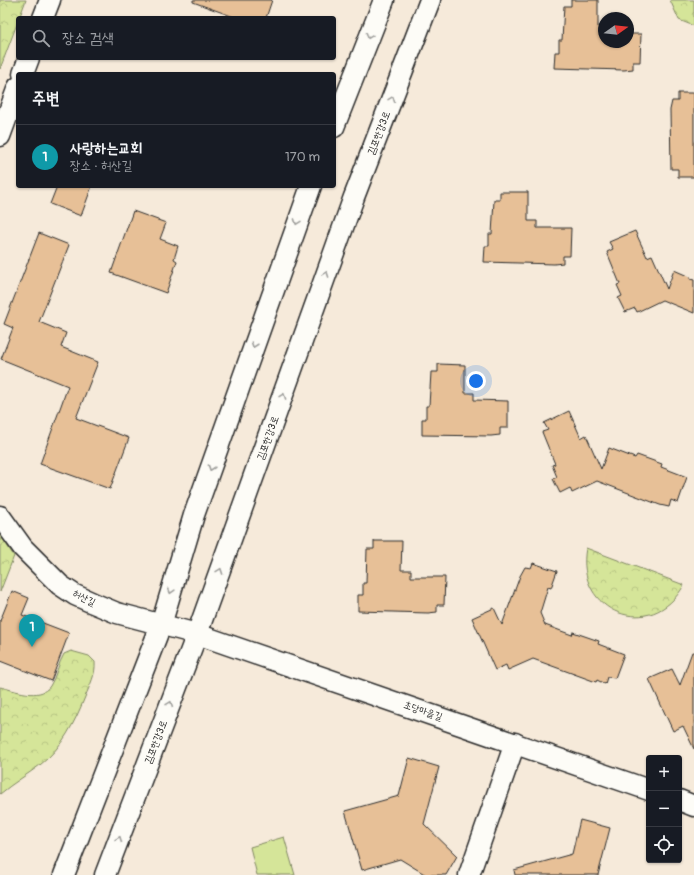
<!DOCTYPE html>
<html lang="ko">
<head>
<meta charset="utf-8">
<style>
	:root { --surface:#171b24; --page:#242831; --text:#f1f3f6; --muted:#9ea1a6; --line:#363941; --accent:#c8321e }
	body { margin:0; font-family:Pangolin,"Poor Story",sans-serif; background:var(--page); color:var(--text) }
	.controls { position:absolute; right:12px; bottom:12px; display:grid; overflow:hidden; border-radius:4px; box-shadow:0 1px 3px #0004 }
	.controls button { width:36px; height:36px; display:grid; place-items:center; padding:0; border:0; border-bottom:1px solid var(--line); background:var(--surface); color:var(--text); font:20px sans-serif }
	.compass { position:absolute; left:598px; top:12px; width:36px; height:36px; border-radius:50%; background:var(--surface); box-shadow:0 1px 3px #0004; rotate:75deg }
	.you { position:absolute; left:476px; top:381px; width:14px; height:14px; margin:-10px; border:3px solid #fff; border-radius:50%; background:#1a73e8; box-shadow:0 0 0 6px #1a73e833 }
	.badge { display:grid; place-items:center; width:26px; height:26px; border-radius:50%; background:var(--accent); color:#fff; font-size:13px; font-weight:700 }
	.pin { position:absolute; translate:-50% -33px; filter:drop-shadow(0 1px 2px #0008) }
	.pin::after { content:''; position:absolute; top:21px; width:14px; height:12px; background:inherit; clip-path:polygon(0 0,100% 0,50% 100%) }
	.list { margin:0; padding:0; list-style:none }
	h2 { display:flex; justify-content:space-between; align-items:center; height:52px; margin:0; padding:0 16px; font-size:17px }
	h2 small { font-size:13px; font-weight:400; color:var(--muted) }
	.list li { display:grid; grid-template-columns:26px 1fr auto; gap:12px; align-items:center; box-sizing:border-box; height:64px; padding:0 16px; border-top:1px solid var(--line) }
	.list b { display:block; font-size:15px; white-space:nowrap }
	.list p { margin:0; font-size:13px; white-space:nowrap; color:var(--muted) }
	.list em { font-size:13px; font-style:normal; color:var(--muted) }
	.icon { flex:none; width:22px; height:22px; fill:none; stroke:currentColor; stroke-width:2; stroke-linecap:round; stroke-linejoin:round }
	.map { position:relative; flex:none; width:694px; height:875px; overflow:hidden }
	.search { position:absolute; background:var(--surface); box-shadow:0 1px 3px #0004; left:16px; top:16px; width:320px; height:44px; display:flex; align-items:center; gap:10px; box-sizing:border-box; padding:0 14px; border-radius:4px; color:var(--muted); font-size:15px }
	.panel { position:absolute; background:var(--surface); box-shadow:0 1px 3px #0004; left:16px; top:72px; width:320px; height:116px; border-radius:4px }
	.map>svg:first-child { display:block }
	.forest { fill:url(#forest-crowns); stroke:#808862 }
	.garden { fill:#d5e599; stroke:#808862 }
	.building { fill:#e7c097; stroke:#2b2b2b }
	.lines { fill:none; stroke-linecap:round; stroke-linejoin:round }
	.minor-casing { stroke:#2b2b2b; stroke-width:23 }
	.minor { stroke:#fdfcf7; stroke-width:20 }
	.oneway { stroke:#9e9e9b }
	.labels { text-anchor:middle; dominant-baseline:central; stroke-width:3.5; stroke-linejoin:round; paint-order:stroke }
	.street-label { font-size:10px; fill:#2b2b2b; stroke:#fdfcf7 }
</style>
</head>
<body>
<div class="map">
<svg width="694" height="875" viewBox="0 0 694 875">
	<defs>
		<pattern id="forest-crowns" width="20" height="18" patternUnits="userSpaceOnUse"><rect width="20" height="18" fill="#d5e599"/><path d="M2 6a3 3 0 1 1 6 0M12 15a3 3 0 1 1 6 0" fill="none" stroke="#b7c584"/></pattern>
	</defs>
	<rect width="100%" height="100%" fill="#f6eada"/>
	<filter id="ink" filterUnits="userSpaceOnUse"><feTurbulence type="fractalNoise" baseFrequency=".025" numOctaves="2"/><feDisplacementMap in="SourceGraphic" scale="8" xChannelSelector="R" yChannelSelector="G"/><feConvolveMatrix kernelMatrix="1 2 1 2 8 2 1 2 1" color-interpolation-filters="sRGB"/></filter>
	<g filter="url(#ink)">
		<!-- forest -->
		<g class="forest">
			<path d="M 0,0 L 26,0 L 0,69 Z"/>
			<path d="M 670,0 L 694,0 L 694,26 L 679,20 Z"/>
			<path d="M 0,535 L 14,556 L 0,592 Z"/>
			<path d="M 586,548 L 684,585 C 652,643 574,613 586,548 Z"/>
			<path d="M 71,651 L 89,656 L 95,662 C 96,674 90,685 85,697 C 75,722 62,748 40,765 C 27,775 13,783 0,794 L 0,687 C 14,690 40,701 50,686 C 56,677 58,664 64,654 Z"/>
		</g>
		<!-- garden -->
		<path class="garden" d="M 284,837 L 295,875 L 257,875 L 250,847 Z"/>
		<!-- building -->
		<g class="building">
			<path d="M 193,0 L 272,0 L 266,18 L 237,18 L 193,2 Z"/>
			<path d="M 571,0 L 598,0 L 598,27 L 604,27 L 604,42 L 628,42 L 628,34 L 641,34 L 640,62 L 633,62 L 633,69 L 624,70 L 554,68 L 555,52 L 559,52 L 559,40 L 562,40 L 564,6 L 571,6 Z"/>
			<path d="M 678,93 L 694,93 L 694,177 L 678,177 L 678,169 L 671,169 L 670,110 L 672,101 L 678,101 Z"/>
			<path d="M 57,186 L 92,186 L 81,216 L 50,204 Z"/>
			<path d="M 500,192 L 528,192 L 528,221 L 537,221 L 537,228 L 571,228 L 570,256 L 563,256 L 563,263 L 554,264 L 484,262 L 485,246 L 489,246 L 489,234 L 492,234 L 494,200 L 500,200 Z"/>
			<path d="M 133,211 L 166,223 L 160,239 L 178,246 L 174,259 L 177,261 L 166,293 L 111,273 Z"/>
			<path d="M 635,231 L 647,257 L 652,255 L 667,289 L 674,270 L 690,277 L 690,279 L 694,280 L 694,313 L 662,300 L 637,312 L 635,308 L 625,312 L 618,298 L 622,296 L 617,285 L 620,284 L 607,252 L 613,249 L 609,242 Z"/>
			<path d="M 39,233 L 69,245 L 39,322 L 66,333 L 61,347 L 98,362 L 76,418 L 129,438 L 110,489 L 40,464 L 68,386 L 1,359 L 13,328 L 4,324 Z"/>
			<path d="M 438,364 L 465,365 L 465,393 L 474,393 L 474,400 L 508,401 L 508,428 L 500,428 L 500,435 L 491,436 L 422,435 L 422,419 L 426,419 L 426,406 L 429,406 L 431,372 L 438,372 Z"/>
			<path d="M 569,411 L 581,438 L 586,435 L 601,469 L 609,448 L 635,458 L 637,455 L 662,464 L 661,467 L 687,477 L 678,503 L 671,500 L 669,507 L 660,505 L 597,481 L 572,493 L 570,488 L 560,493 L 553,479 L 557,477 L 552,465 L 555,464 L 542,432 L 548,430 L 544,423 Z"/>
			<path d="M 374,541 L 402,541 L 401,570 L 411,570 L 411,577 L 445,577 L 444,605 L 437,605 L 437,612 L 428,613 L 358,611 L 358,595 L 363,595 L 363,583 L 366,583 L 367,549 L 374,549 Z"/>
			<path d="M 533,563 L 557,571 L 551,588 L 548,587 L 540,613 L 545,625 L 572,635 L 573,632 L 599,641 L 598,644 L 624,654 L 615,678 L 607,677 L 605,684 L 597,680 L 596,682 L 533,659 L 508,670 L 506,665 L 495,670 L 472,618 L 494,608 L 502,625 L 520,576 L 525,567 L 531,568 Z"/>
			<path d="M 12,591 L 29,598 L 22,615 L 69,633 L 51,681 L 0,661 L 0,621 Z"/>
			<path d="M 692,652 L 694,652 L 694,749 L 683,726 L 673,731 L 649,679 L 672,669 L 680,685 Z"/>
			<path d="M 409,758 L 439,767 L 424,824 L 457,856 L 446,875 L 426,875 L 400,859 L 362,870 L 345,811 L 399,796 Z"/>
			<path d="M 580,820 L 610,828 L 598,875 L 515,875 L 514,870 L 572,854 Z"/>
		</g>
		<g class="lines">
			<defs>
				<g id="minor">
					<path d="M 43,18 L 50,0"/>
					<path d="M 23,74 L 29,58"/>
					<path d="M 334,127 L 384,0"/>
					<path d="M 0,136 L 18,87"/>
					<path d="M 0,516 L 23,548 L 60,585 L 75,595 L 93,603 L 117,613 L 197,634 L 649,790"/>
					<path d="M 679,800 L 694,806"/>
					<path d="M 64,875 L 161,625 L 194,515 L 311,186"/>
					<path d="M 105,875 L 197,634 L 354,197 L 430,0"/>
					<path d="M 469,875 L 515,743"/>
				</g>
			</defs>
			<!-- minor casing -->
			<use href="#minor" class="minor-casing"/>
			<!-- minor -->
			<use href="#minor" class="minor"/>
		</g>
		<!-- one-way arrows -->
		<defs><path id="oneway-chevron" d="M-2-3.5L2.5 0L-2 3.5" fill="none" stroke-width="1.6" stroke-linecap="round" stroke-linejoin="round"/></defs>
		<g class="oneway">
			<use href="#oneway-chevron" transform="translate(369 36) rotate(111)"/>
			<use href="#oneway-chevron" transform="translate(392 99) rotate(-69)"/>
			<use href="#oneway-chevron" transform="translate(297 222) rotate(110)"/>
			<use href="#oneway-chevron" transform="translate(326 274) rotate(-70)"/>
			<use href="#oneway-chevron" transform="translate(254 345) rotate(109)"/>
			<use href="#oneway-chevron" transform="translate(283 396) rotate(-70)"/>
			<use href="#oneway-chevron" transform="translate(211 468) rotate(109)"/>
			<use href="#oneway-chevron" transform="translate(220 571) rotate(-70)"/>
			<use href="#oneway-chevron" transform="translate(171 591) rotate(107)"/>
			<use href="#oneway-chevron" transform="translate(170 704) rotate(-69)"/>
			<use href="#oneway-chevron" transform="translate(119 839) rotate(-69)"/>
		</g>
	</g>
	<g class="labels">
		<!-- street labels -->
		<g class="street-label">
			<text transform="translate(379 133) rotate(-69)">김포한강3로</text>
			<text transform="translate(268 438) rotate(-70)">김포한강3로</text>
			<text transform="translate(84 598) rotate(26)">허산길</text>
			<text transform="translate(423 711) rotate(19)">초당마을길</text>
			<text transform="translate(156 742) rotate(-69)">김포한강3로</text>
		</g>
	</g>
</svg>
<div class="controls">
<button>+</button>
<button>−</button>
<button><svg class="icon" aria-label="locate" viewBox="0 0 24 24"><circle cx="12" cy="12" r="6"/><path d="M12 2v4M12 18v4M2 12h4M18 12h4"/></svg></button>
</div>
<svg class="compass" viewBox="-18 -18 36 36"><path d="M0-13l5 13h-10z" fill="#e53935"/><path d="M0 13l5-13h-10z" fill="#9ea1a6"/></svg>
<div class="you"></div>
<div class="pin badge" style="left:32px;top:647px;background:#0f9aa8">1</div>
<div class="search"><svg class="icon" aria-label="search" viewBox="0 0 24 24"><circle cx="10" cy="10" r="6"/><path d="M15 15l6 6"/></svg>장소 검색</div>
<section class="panel">
<h2>주변<small></small></h2>
<ul class="list">
<li><span class="badge" style="background:#0f9aa8">1</span><div><b>사랑하는교회</b><p>장소 · 허산길</p></div><em>170 m</em></li>
</ul>
</section>
</div>
</body>
</html>
